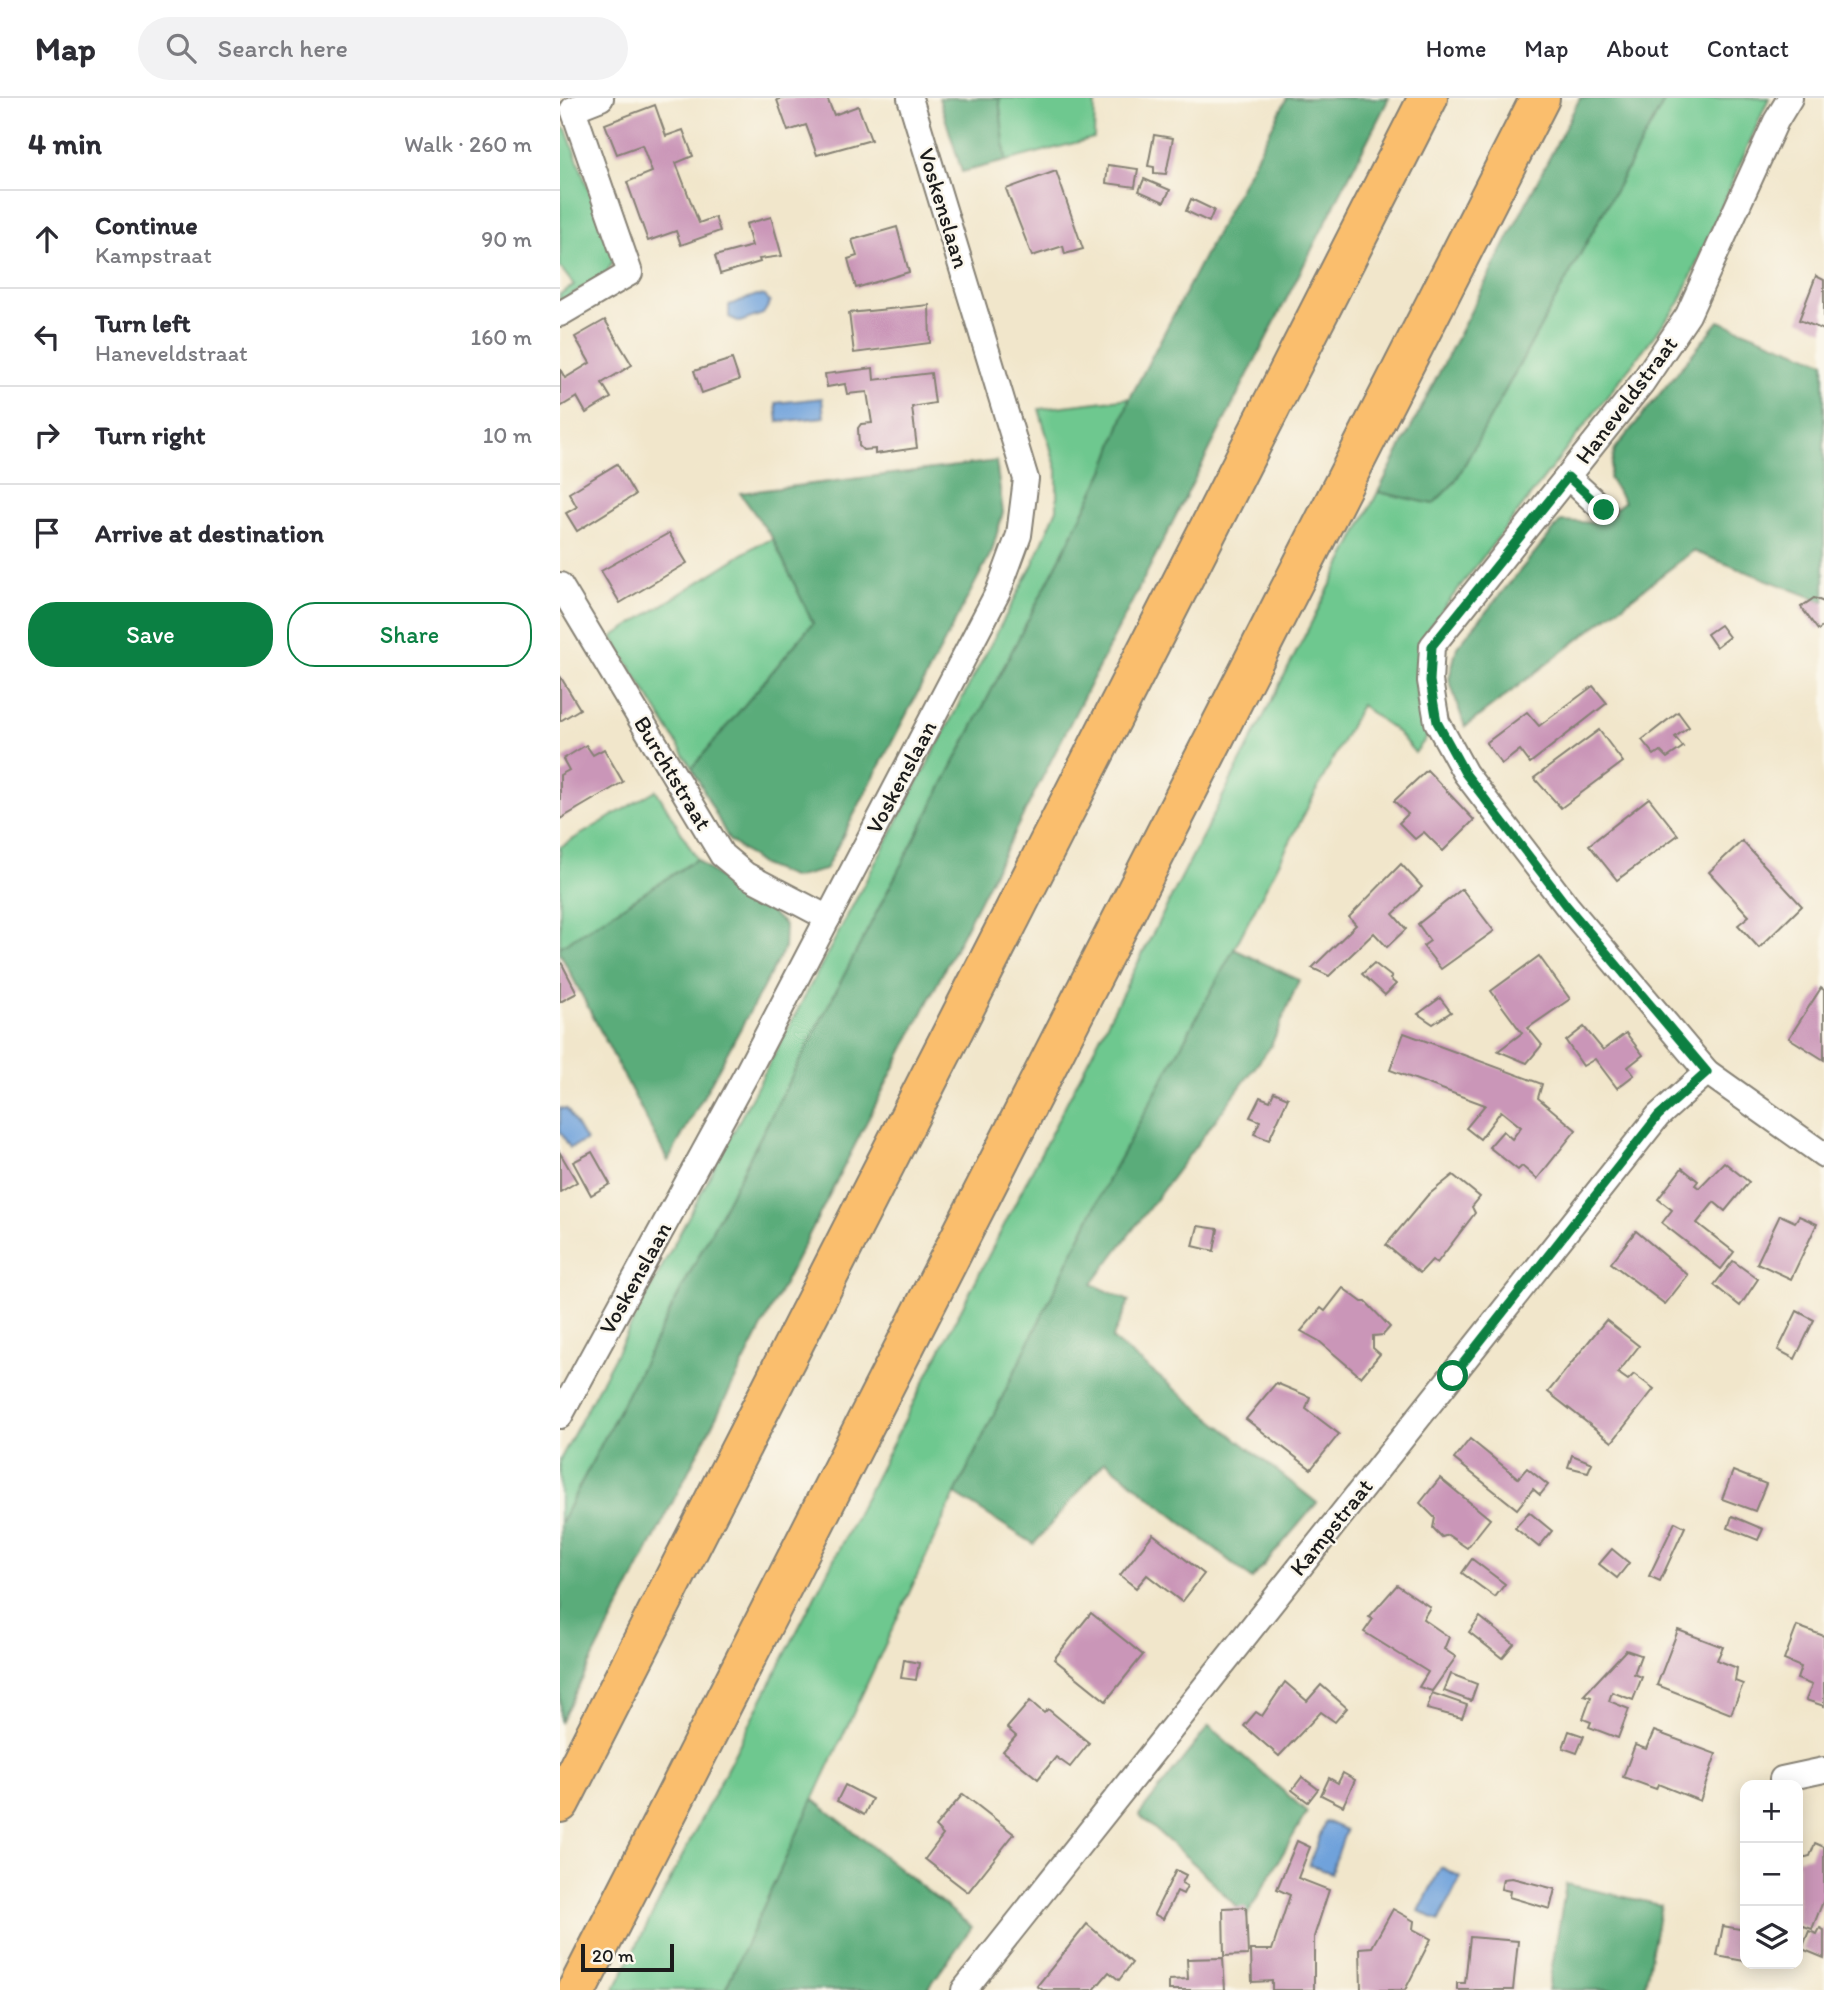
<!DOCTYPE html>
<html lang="en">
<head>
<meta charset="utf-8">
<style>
	:root { --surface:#fff; --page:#f2f2f3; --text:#2b2b33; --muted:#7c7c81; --line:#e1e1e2; --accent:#0b8043 }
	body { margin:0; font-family:Itim,sans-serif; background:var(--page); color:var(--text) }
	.controls { position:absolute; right:21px; bottom:21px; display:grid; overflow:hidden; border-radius:14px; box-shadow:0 4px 18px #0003 }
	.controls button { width:63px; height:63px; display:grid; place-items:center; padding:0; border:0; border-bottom:2px solid var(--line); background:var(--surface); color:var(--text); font:35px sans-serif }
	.scale { position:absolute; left:21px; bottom:18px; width:93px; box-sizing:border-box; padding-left:7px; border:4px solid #1c1c1c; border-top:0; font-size:19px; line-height:24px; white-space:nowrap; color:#1c1c1c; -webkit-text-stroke:5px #fbf7ec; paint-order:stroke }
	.stop { position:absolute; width:21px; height:21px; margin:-16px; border:5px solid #0b8043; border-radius:50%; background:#fff }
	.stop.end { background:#0b8043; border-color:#fff; box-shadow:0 2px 7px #0008 }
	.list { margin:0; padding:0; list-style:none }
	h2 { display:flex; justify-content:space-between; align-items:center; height:91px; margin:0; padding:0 28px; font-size:30px }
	h2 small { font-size:23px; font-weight:400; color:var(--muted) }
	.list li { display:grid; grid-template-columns:46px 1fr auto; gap:21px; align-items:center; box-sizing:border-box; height:98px; padding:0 28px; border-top:2px solid var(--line) }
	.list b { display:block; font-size:26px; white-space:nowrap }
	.list p { margin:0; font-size:23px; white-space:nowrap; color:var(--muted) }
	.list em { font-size:23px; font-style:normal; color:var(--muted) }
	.actions { display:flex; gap:14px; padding:21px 28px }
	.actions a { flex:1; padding:16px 0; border:2px solid var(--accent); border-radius:28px; text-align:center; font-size:24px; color:var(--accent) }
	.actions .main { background:var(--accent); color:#fff }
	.icon { flex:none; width:38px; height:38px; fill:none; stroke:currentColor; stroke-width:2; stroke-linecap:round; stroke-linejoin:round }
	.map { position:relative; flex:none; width:1264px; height:1892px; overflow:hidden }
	header { display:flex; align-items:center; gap:42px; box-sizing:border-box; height:98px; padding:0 35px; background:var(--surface); border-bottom:2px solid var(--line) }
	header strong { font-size:33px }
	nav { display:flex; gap:38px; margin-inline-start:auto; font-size:24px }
	.search { width:490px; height:63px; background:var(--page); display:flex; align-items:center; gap:18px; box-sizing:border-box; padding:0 24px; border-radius:38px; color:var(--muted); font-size:26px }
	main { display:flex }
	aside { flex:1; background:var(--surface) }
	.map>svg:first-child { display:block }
	.green { fill:#6ec88f; stroke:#457256; stroke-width:2 }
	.forest { fill:#5aac7a; stroke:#3b644b; stroke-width:2 }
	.water { fill:#6fa2db; stroke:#465f7c; stroke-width:2 }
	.building { fill:#ca96b8 }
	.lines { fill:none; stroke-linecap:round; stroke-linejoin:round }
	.street-casing { stroke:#868174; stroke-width:28 }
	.highway-casing { stroke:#868174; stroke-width:42 }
	.street { stroke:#fff; stroke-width:24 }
	.highway { stroke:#fabe6d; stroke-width:38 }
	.route { stroke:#0b8043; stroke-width:9 }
	.labels { text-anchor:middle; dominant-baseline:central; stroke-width:5; stroke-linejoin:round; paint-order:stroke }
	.street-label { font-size:23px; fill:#1c1c1c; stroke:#fbf7ec }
</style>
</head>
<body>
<header>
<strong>Map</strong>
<div class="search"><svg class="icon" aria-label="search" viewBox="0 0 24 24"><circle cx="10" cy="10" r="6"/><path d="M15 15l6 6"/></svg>Search here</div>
<nav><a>Home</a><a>Map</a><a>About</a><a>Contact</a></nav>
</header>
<main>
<aside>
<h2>4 min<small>Walk · 260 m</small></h2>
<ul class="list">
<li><svg class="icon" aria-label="ahead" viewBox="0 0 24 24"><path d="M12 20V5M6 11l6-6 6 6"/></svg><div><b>Continue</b><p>Kampstraat</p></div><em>90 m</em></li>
<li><svg class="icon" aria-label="left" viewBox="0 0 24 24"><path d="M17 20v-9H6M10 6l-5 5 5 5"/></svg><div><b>Turn left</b><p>Haneveldstraat</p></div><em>160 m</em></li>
<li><svg class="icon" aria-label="right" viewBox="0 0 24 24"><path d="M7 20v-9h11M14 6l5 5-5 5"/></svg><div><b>Turn right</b></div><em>10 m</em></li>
<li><svg class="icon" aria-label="arrive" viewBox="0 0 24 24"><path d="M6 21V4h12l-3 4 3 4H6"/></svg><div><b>Arrive at destination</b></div></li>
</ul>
<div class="actions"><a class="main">Save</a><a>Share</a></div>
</aside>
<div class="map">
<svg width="1264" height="1892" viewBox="0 0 1264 1892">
	<rect width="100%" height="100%" fill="#fbf7ec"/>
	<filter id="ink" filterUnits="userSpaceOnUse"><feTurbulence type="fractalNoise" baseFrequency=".0143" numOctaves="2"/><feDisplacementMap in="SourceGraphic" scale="14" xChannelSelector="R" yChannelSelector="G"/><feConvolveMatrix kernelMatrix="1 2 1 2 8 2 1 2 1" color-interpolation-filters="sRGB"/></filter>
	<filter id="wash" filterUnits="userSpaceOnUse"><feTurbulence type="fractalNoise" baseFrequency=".00686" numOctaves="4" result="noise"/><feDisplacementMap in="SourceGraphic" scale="28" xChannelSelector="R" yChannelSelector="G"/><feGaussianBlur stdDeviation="1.57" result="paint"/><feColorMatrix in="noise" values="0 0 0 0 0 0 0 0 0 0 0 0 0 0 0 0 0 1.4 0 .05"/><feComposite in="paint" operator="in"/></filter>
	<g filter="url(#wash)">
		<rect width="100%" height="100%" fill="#f1e6cb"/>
		<!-- green -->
		<g class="green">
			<path d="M 439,0 L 535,0 L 534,40 L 446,63 Z"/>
			<path d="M 1106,0 L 1209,0 L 1120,204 L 866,533 C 854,580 853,593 867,639 L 855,655 L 838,635 L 801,607 L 672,855 L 549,1080 L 395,1396 L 165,1892 L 54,1892 L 818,394 L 873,406 L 895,384 Z"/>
			<path d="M 0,29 L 6,31 L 54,160 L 47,175 L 0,203 L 0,196 L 14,187 L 0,169 Z"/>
			<path d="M 570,300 L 544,373 L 512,437 L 0,1426 L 0,1362 L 472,468 L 497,411 L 497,372 L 479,311 Z"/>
			<path d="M 213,441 L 253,525 L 132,670 L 52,539 L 197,447 Z"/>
			<path d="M 96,692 L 137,761 L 0,849 L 0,749 Z"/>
		</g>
		<!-- forest -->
		<g class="forest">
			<path d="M 379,0 L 439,0 L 446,63 L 402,74 Z"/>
			<path d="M 727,0 L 829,0 L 0,1625 L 0,1426 L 512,437 L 544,373 L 570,300 Z"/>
			<path d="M 1020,0 L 1106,0 L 895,384 L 873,406 L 818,394 Z"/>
			<path d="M 1159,223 L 1264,264 L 1264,504 L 1133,453 L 905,629 L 889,581 L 897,549 L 1001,423 L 1036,425 L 1064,404 L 1049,380 L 1055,351 Z"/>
			<path d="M 436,363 L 443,414 L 432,453 L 265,772 L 234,780 L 202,767 L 169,742 L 132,670 L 253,525 L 213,441 L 180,395 Z"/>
			<path d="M 137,761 C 164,788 199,800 225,827 L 224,851 L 108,1063 L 0,855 L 0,849 Z"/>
			<path d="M 674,851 L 739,882 L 711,948 L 532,1186 L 569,1203 L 552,1241 L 757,1405 L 692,1481 L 545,1363 L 474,1446 L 395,1396 L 549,1080 Z"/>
			<path d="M 649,1628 L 747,1714 L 686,1819 L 640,1771 L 579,1717 Z"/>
			<path d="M 253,1701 L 412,1829 L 367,1892 L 165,1892 Z"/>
			<path d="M 1006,1786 L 1101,1807 L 1084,1892 L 988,1892 Z"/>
		</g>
		<!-- water -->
		<g class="water">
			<path d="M 197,197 L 205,198 L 210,205 L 203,216 L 180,224 L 169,219 L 169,207 Z"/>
			<path d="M 262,300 L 264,319 L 218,324 L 216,305 Z"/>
			<path d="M 0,1010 L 7,1011 L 26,1043 L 10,1050 L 0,1033 Z"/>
			<path d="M 765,1723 L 786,1732 L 771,1775 L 749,1767 Z"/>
			<path d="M 881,1769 L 901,1779 L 879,1823 L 859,1813 Z"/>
		</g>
		<g id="blocks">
			<!-- building -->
			<g class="building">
				<path d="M 224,0 L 267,0 L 274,17 L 298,8 L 311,42 L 257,57 L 246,27 L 228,33 L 217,2 Z"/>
				<path d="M 95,7 L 106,38 L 123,32 L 133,58 L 116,65 L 139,125 L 155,119 L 160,133 L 121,147 L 116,133 L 88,143 L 67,84 L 92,74 L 82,47 L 57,56 L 45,26 Z"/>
				<path d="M 594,37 L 613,40 L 606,76 L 594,75 L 594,69 L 588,68 Z"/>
				<path d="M 548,67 L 578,71 L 575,89 L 546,85 Z"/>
				<path d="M 496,73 L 523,151 L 505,156 L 503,148 L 472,158 L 446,91 Z"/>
				<path d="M 584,81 L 610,92 L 604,104 L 579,93 Z"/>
				<path d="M 631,101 L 654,112 L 649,124 L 626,113 Z"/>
				<path d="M 211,119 L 222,158 L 199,161 L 200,164 L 160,176 L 155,158 L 192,148 L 186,126 Z"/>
				<path d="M 337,129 L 349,174 L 296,190 L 288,161 L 297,158 L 292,142 Z"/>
				<path d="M 1256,178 L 1264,182 L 1264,232 L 1239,222 Z"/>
				<path d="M 369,207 L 370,245 L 294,255 L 289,215 Z"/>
				<path d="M 45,222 L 72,267 L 42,285 L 51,300 L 26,315 L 17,299 L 0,309 L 0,271 L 5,280 L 30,265 L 15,239 Z"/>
				<path d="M 172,261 L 179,282 L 142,295 L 134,273 Z"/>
				<path d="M 313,270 L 314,282 L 371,275 L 375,305 L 352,309 L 357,350 L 315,356 L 315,351 L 303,352 L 299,348 L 298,330 L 301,326 L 312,325 L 307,294 L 287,296 L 285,286 L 267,289 L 265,276 Z"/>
				<path d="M 57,366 L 75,397 L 17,433 L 6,415 L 17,409 L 9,395 Z"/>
				<path d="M 109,435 L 127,465 L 60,505 L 41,473 Z"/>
				<path d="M 1254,500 L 1264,504 L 1264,528 L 1258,532 L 1241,509 Z"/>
				<path d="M 1160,527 L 1169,539 L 1156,549 L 1147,536 Z"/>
				<path d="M 0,578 L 20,611 L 0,623 Z"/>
				<path d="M 1033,588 L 1047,605 L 970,665 L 960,652 L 942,666 L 926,645 L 967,614 L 979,628 Z"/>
				<path d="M 1118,614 L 1129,629 L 1115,639 L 1123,649 L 1107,660 L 1100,653 L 1094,657 L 1082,642 Z"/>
				<path d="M 1039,632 L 1063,664 L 1001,710 L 974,680 Z"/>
				<path d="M 26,647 L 33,657 L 44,651 L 63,684 L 0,721 L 0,677 L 9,672 L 3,661 Z"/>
				<path d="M 867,672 L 914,722 L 883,753 L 864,734 L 855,741 L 839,725 L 848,716 L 834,703 Z"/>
				<path d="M 1089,700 L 1118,737 L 1057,782 L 1029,747 Z"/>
				<path d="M 1182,743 L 1242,808 L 1199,850 L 1178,827 L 1189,818 L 1149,774 Z"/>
				<path d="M 841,766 L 862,789 L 833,816 L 846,831 L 827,849 L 814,835 L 769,878 L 752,870 L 796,827 L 789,819 Z"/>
				<path d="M 902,791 L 934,833 L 881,871 L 863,848 L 870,843 L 858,826 Z"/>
				<path d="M 979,858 L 1010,901 L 968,930 L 982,947 L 967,965 L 938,953 L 962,935 L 931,893 Z"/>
				<path d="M 0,862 L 17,895 L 0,904 Z"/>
				<path d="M 814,865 L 832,879 L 830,881 L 836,886 L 825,897 L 802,876 Z"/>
				<path d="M 1261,890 L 1264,892 L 1264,962 L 1229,940 Z"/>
				<path d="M 880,900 L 891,914 L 873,926 L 858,916 Z"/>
				<path d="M 1024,929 L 1043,952 L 1066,935 L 1083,957 L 1068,969 L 1074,977 L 1057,990 L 1035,961 L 1023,968 L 1006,943 Z"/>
				<path d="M 844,935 L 982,986 L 978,1000 L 1016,1032 L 977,1081 L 962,1068 L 958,1072 L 929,1049 L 943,1033 L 952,1041 L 961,1029 L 941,1013 L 920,1041 L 906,1030 L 925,1007 L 830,972 Z"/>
				<path d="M 714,994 L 728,1000 L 709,1042 L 694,1036 L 700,1023 L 690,1019 L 700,999 L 710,1003 Z"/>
				<path d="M 32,1054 L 50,1086 L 31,1097 L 13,1064 Z"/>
				<path d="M 0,1055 L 17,1084 L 0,1094 Z"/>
				<path d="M 1164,1064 L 1189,1084 L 1165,1113 L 1154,1104 L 1137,1125 L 1174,1154 L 1161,1171 L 1102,1125 L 1112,1112 L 1098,1101 L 1122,1070 L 1138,1083 L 1135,1087 L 1139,1090 Z"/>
				<path d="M 893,1077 L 920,1099 L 912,1109 L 915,1115 L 877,1165 L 872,1162 L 860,1175 L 826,1147 L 867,1098 Z"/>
				<path d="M 1220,1117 L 1235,1124 L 1239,1118 L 1257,1126 L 1231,1181 L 1197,1165 Z"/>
				<path d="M 638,1128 L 658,1131 L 654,1153 L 633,1148 Z"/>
				<path d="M 1076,1133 L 1128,1177 L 1105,1206 L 1051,1165 Z"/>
				<path d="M 1173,1163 L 1198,1181 L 1180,1208 L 1154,1187 Z"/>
				<path d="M 783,1190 L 802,1204 L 806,1204 L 830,1229 L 823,1237 L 813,1238 L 813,1250 L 820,1256 L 801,1279 L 759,1243 L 741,1233 L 761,1210 L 765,1213 Z"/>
				<path d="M 1237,1213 L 1254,1222 L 1235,1261 L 1218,1252 Z"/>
				<path d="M 1046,1222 L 1079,1248 L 1058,1275 L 1068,1282 L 1074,1276 L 1094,1291 L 1052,1344 L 988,1294 Z"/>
				<path d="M 716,1285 L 750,1299 L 746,1311 L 779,1336 L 751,1371 L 686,1321 Z"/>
				<path d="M 910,1341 L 958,1380 L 967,1370 L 988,1387 L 980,1397 L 973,1391 L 957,1411 L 894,1361 Z"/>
				<path d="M 1012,1357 L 1032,1365 L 1028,1374 L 1008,1369 Z"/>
				<path d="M 1173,1373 L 1206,1386 L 1195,1413 L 1162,1401 Z"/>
				<path d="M 880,1380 L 930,1421 L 907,1450 L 888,1437 L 882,1439 L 873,1430 L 875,1420 L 860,1405 Z"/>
				<path d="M 969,1414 L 992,1433 L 979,1449 L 955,1430 Z"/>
				<path d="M 1172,1418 L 1203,1431 L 1198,1442 L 1168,1430 Z"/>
				<path d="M 1115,1424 L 1125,1429 L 1100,1483 L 1089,1478 Z"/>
				<path d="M 593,1436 L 644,1476 L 622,1504 L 587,1477 L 576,1490 L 560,1477 Z"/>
				<path d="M 1052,1451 L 1069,1465 L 1057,1480 L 1039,1466 Z"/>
				<path d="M 912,1461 L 945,1486 L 935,1499 L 902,1475 Z"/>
				<path d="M 837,1487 L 870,1509 L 863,1521 L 889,1539 L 884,1551 L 896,1559 L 872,1593 L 859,1589 L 868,1574 L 804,1534 L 813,1521 L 809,1519 Z"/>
				<path d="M 531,1515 L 583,1557 L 546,1603 L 494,1561 Z"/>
				<path d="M 920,1519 L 954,1546 L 942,1560 L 909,1534 Z"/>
				<path d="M 1237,1528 L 1264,1538 L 1264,1608 L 1246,1602 L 1252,1587 L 1237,1581 L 1241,1569 L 1224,1562 Z"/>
				<path d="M 1118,1532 L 1163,1549 L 1157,1562 L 1177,1570 L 1175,1583 L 1183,1586 L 1171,1616 L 1097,1587 Z"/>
				<path d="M 1066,1552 L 1081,1557 L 1074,1576 L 1082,1579 L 1073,1602 L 1052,1594 L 1049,1603 L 1069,1611 L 1058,1640 L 1029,1629 L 1031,1624 L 1023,1621 L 1031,1599 L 1024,1597 Z"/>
				<path d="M 344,1562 L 359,1565 L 356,1582 L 341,1580 Z"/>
				<path d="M 891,1576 L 917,1586 L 911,1603 L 884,1593 Z"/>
				<path d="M 725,1584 L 747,1603 L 761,1587 L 787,1610 L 775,1624 L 761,1614 L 719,1658 L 684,1628 L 696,1614 L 702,1618 Z"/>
				<path d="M 872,1595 L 907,1607 L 902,1620 L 867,1611 Z"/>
				<path d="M 470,1603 L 484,1615 L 488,1611 L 529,1645 L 510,1669 L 496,1659 L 478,1681 L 443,1653 L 456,1638 L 447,1630 Z"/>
				<path d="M 1009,1633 L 1024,1638 L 1017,1655 L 1003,1650 Z"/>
				<path d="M 1094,1633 L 1156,1656 L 1140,1703 L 1098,1686 L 1096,1691 L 1063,1679 L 1075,1647 L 1086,1651 Z"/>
				<path d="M 783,1675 L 795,1682 L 783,1708 L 761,1697 L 769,1680 L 778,1685 Z"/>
				<path d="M 742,1679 L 758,1691 L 748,1704 L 732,1692 Z"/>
				<path d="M 285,1687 L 312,1701 L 304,1717 L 277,1703 Z"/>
				<path d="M 403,1696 L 454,1736 L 408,1794 L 365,1761 L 383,1737 L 375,1729 Z"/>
				<path d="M 737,1743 L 750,1749 L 738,1780 L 769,1792 L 754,1839 L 754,1892 L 712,1892 L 712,1883 L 692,1884 L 691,1852 L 712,1852 L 730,1797 L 717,1791 Z"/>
				<path d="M 1255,1745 L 1264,1749 L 1264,1801 L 1252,1831 L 1238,1826 L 1238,1761 L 1250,1758 Z"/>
				<path d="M 616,1772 L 626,1777 L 622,1785 L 627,1788 L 623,1796 L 617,1793 L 603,1821 L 594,1816 Z"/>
				<path d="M 952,1780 L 995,1791 L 990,1811 L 949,1799 L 950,1793 L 941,1791 L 943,1781 Z"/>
				<path d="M 686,1809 L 688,1857 L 664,1858 L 663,1810 Z"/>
				<path d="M 833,1811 L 854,1823 L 853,1831 L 871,1841 L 845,1892 L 801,1892 L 800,1850 L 812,1849 Z"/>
				<path d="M 527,1826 L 572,1865 L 559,1882 L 549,1874 L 534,1892 L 483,1892 L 477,1888 Z"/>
				<path d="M 1163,1828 L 1185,1832 L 1184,1863 L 1157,1858 Z"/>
				<path d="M 1260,1830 L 1264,1832 L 1264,1860 L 1242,1851 L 1249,1833 L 1257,1836 Z"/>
				<path d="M 910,1839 L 958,1843 L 953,1892 L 897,1892 L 897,1885 L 905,1885 Z"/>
				<path d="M 663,1860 L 665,1892 L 609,1892 L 609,1882 L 628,1881 L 627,1861 Z"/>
			</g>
		</g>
	</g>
	<g filter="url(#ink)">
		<use href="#blocks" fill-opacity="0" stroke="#868174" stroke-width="2"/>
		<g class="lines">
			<defs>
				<g id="street">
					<path d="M 1230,0 L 1216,23 L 1128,217 L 1082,285 L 872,548 L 870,583 L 877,624 L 905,675 L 1007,808 L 1147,974 L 1264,1057"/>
					<path d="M 0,216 L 70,175 L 13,11 L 41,0"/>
					<path d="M 1008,379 L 1044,412"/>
					<path d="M 0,487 L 162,757 L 186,777 L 268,820"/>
					<path d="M 0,1318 L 187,975 L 438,494 L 459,437 L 466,381 L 350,0"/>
					<path d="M 1222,1681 L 1264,1672"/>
					<path d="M 404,1892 L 1098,1018 L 1147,974"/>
				</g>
				<g id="highway">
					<path d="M 0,1705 L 868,0"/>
					<path d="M 17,1892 L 980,0"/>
				</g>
			</defs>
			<!-- street casing -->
			<use href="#street" class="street-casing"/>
			<!-- highway casing -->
			<use href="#highway" class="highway-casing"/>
			<!-- street -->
			<use href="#street" class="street"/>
			<!-- highway -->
			<use href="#highway" class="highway"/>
		</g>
	</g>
	<g class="lines" filter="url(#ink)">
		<!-- route -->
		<path class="route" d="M 893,1278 L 1098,1018 L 1147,974 L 1007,808 L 905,675 L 877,624 L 870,583 L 872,548 L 1008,379 L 1044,412"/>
	</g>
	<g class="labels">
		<!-- street labels -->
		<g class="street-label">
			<text transform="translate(384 110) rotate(73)">Voskenslaan</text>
			<text transform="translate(1066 302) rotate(-53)">Haneveldstraat</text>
			<text transform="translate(113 675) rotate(59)">Burchtstraat</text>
			<text transform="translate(341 679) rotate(-62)">Voskenslaan</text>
			<text transform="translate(75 1180) rotate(-61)">Voskenslaan</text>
			<text transform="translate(771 1429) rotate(-51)">Kampstraat</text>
		</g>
	</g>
</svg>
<div class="controls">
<button>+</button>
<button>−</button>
<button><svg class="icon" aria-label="layers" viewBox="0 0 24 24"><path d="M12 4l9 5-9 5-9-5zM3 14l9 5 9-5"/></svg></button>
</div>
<div class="scale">20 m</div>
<div class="stop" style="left:893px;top:1278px"></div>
<div class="stop end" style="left:1044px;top:412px"></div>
</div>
</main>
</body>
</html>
